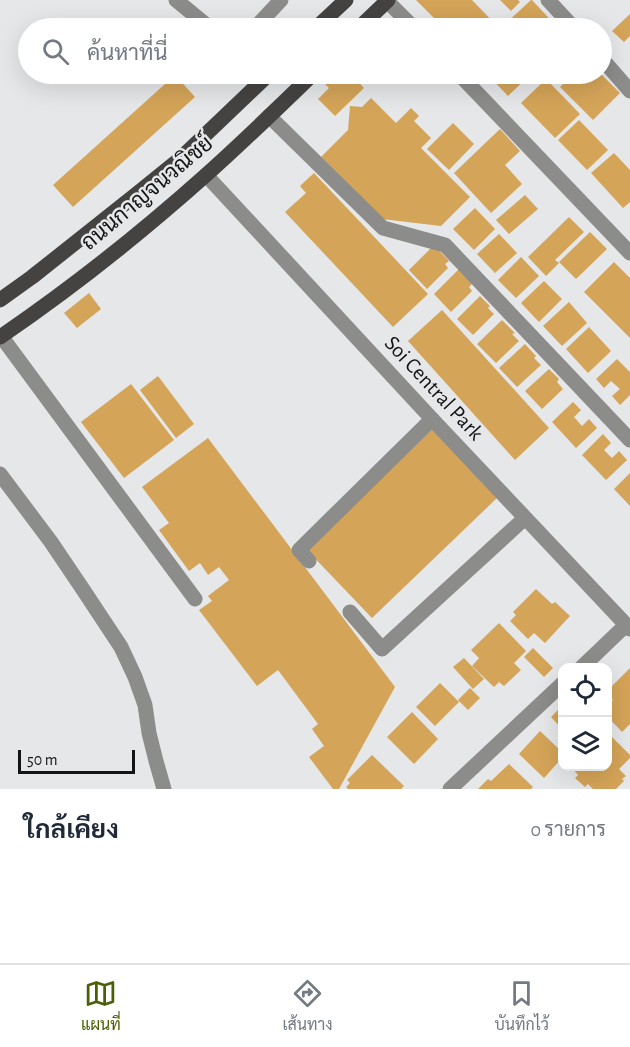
<!DOCTYPE html>
<html lang="th">
<head>
<meta charset="utf-8">
<style>
	:root { --surface:#fff; --page:#f2f2f3; --text:#1f2937; --muted:#747a83; --line:#e0e1e3; --accent:#4b5f06 }
	body { margin:0; font-family:"Alegreya Sans",Sarabun,sans-serif; background:var(--page); color:var(--text) }
	.controls { position:absolute; right:18px; bottom:18px; display:grid; overflow:hidden; border-radius:12px; box-shadow:0 6px 24px #0002 }
	.controls button { width:54px; height:54px; display:grid; place-items:center; padding:0; border:0; border-bottom:2px solid var(--line); background:var(--surface); color:var(--text); font:30px sans-serif }
	.scale { position:absolute; left:18px; bottom:15px; width:117px; box-sizing:border-box; padding-left:6px; border:3px solid #141415; border-top:0; font-size:16px; line-height:21px; white-space:nowrap; color:#141415; -webkit-text-stroke:4px #e5e7e9; paint-order:stroke }
	.list { margin:0; padding:0; list-style:none }
	h2 { display:flex; justify-content:space-between; align-items:center; height:78px; margin:0; padding:0 24px; font-size:26px }
	h2 small { font-size:20px; font-weight:400; color:var(--muted) }
	.icon { flex:none; width:33px; height:33px; fill:none; stroke:currentColor; stroke-width:2; stroke-linecap:round; stroke-linejoin:round }
	.map { position:relative; flex:none; width:630px; height:789px; overflow:hidden }
	.search { position:absolute; background:var(--surface); box-shadow:0 6px 24px #0002; left:18px; right:18px; top:18px; height:66px; display:flex; align-items:center; gap:15px; box-sizing:border-box; padding:0 21px; border-radius:33px; color:var(--muted); font-size:22px }
	.sheet { height:174px; background:var(--surface) }
	nav { display:flex; justify-content:space-around; align-items:center; box-sizing:border-box; height:84px; border-top:2px solid var(--line); background:var(--surface); font-size:16px; color:var(--muted) }
	nav a { display:grid; justify-items:center; gap:3px }
	nav .on { color:var(--accent) }
	.map>svg:first-child { display:block }
	.building { fill:#d4a458 }
	.lines { fill:none; stroke-linecap:round; stroke-linejoin:round }
	.minor { stroke:#8c8c8b; stroke-width:15 }
	.primary { stroke:#444341; stroke-width:15 }
	.labels { text-anchor:middle; dominant-baseline:central; stroke-width:5; stroke-linejoin:round; paint-order:stroke }
	.street-label { font-size:22px; fill:#141415; stroke:#e5e7e9 }
</style>
</head>
<body>
<div class="map">
<svg width="630" height="789" viewBox="0 0 630 789">
	<rect width="100%" height="100%" fill="#e5e7e9"/>
	<!-- building -->
	<g class="building">
		<path d="M 416,0 L 472,0 L 499,28 L 444,28 Z"/>
		<path d="M 500,0 L 518,0 L 520,2 L 511,11 Z"/>
		<path d="M 531,0 L 532,0 L 558,28 L 505,28 L 503,26 Z"/>
		<path d="M 630,14 L 630,36 L 624,42 L 612,31 Z"/>
		<path d="M 331,74 L 351,74 L 364,88 L 335,116 L 318,99 L 329,88 L 323,82 Z"/>
		<path d="M 487,74 L 531,74 L 508,96 Z"/>
		<path d="M 548,74 L 568,74 L 558,83 Z"/>
		<path d="M 573,74 L 601,74 L 620,93 L 593,120 L 560,87 Z"/>
		<path d="M 175,75 L 195,97 L 73,207 L 53,185 Z"/>
		<path d="M 546,79 L 580,114 L 555,138 L 521,103 Z"/>
		<path d="M 371,98 L 396,123 L 411,108 L 419,116 L 414,121 L 431,138 L 421,148 L 470,197 L 441,226 L 382,219 L 321,157 L 348,130 L 350,106 L 362,107 Z"/>
		<path d="M 579,120 L 608,150 L 587,170 L 558,140 Z"/>
		<path d="M 453,123 L 474,144 L 449,170 L 427,149 Z"/>
		<path d="M 500,129 L 520,151 L 505,165 L 522,184 L 491,213 L 454,173 Z"/>
		<path d="M 614,153 L 630,170 L 630,202 L 623,208 L 591,173 Z"/>
		<path d="M 314,173 L 428,294 L 393,327 L 285,212 L 306,193 L 300,186 Z"/>
		<path d="M 525,195 L 538,209 L 509,234 L 496,220 Z"/>
		<path d="M 475,208 L 495,229 L 474,250 L 453,229 Z"/>
		<path d="M 569,217 L 584,232 L 555,260 L 559,263 L 546,276 L 528,257 Z"/>
		<path d="M 590,232 L 607,249 L 576,279 L 559,262 Z"/>
		<path d="M 499,234 L 517,253 L 495,273 L 477,254 Z"/>
		<path d="M 434,245 L 449,261 L 445,264 L 448,268 L 427,289 L 409,270 Z"/>
		<path d="M 521,257 L 539,276 L 516,298 L 498,280 Z"/>
		<path d="M 614,262 L 630,278 L 630,338 L 584,292 Z"/>
		<path d="M 459,269 L 473,283 L 469,287 L 472,291 L 451,312 L 434,294 Z"/>
		<path d="M 544,281 L 562,299 L 539,322 L 521,303 Z"/>
		<path d="M 89,293 L 101,309 L 77,328 L 64,313 Z"/>
		<path d="M 480,296 L 490,306 L 488,308 L 494,314 L 473,335 L 457,319 Z"/>
		<path d="M 569,302 L 587,323 L 562,346 L 543,326 Z"/>
		<path d="M 442,310 L 549,428 L 515,460 L 408,341 Z"/>
		<path d="M 502,320 L 515,333 L 512,334 L 519,341 L 496,363 L 477,344 Z"/>
		<path d="M 589,327 L 611,351 L 588,373 L 566,349 Z"/>
		<path d="M 525,344 L 536,356 L 534,358 L 541,365 L 517,387 L 499,368 Z"/>
		<path d="M 617,359 L 630,372 L 630,395 L 620,405 L 612,396 L 620,389 L 611,381 L 604,388 L 596,379 Z"/>
		<path d="M 549,369 L 559,379 L 557,382 L 563,389 L 542,409 L 525,391 Z"/>
		<path d="M 158,376 L 194,424 L 176,438 L 140,390 Z"/>
		<path d="M 131,384 L 174,440 L 124,478 L 81,422 Z"/>
		<path d="M 573,402 L 581,410 L 574,417 L 582,426 L 589,419 L 597,428 L 576,448 L 552,422 Z"/>
		<path d="M 433,428 L 498,497 L 372,618 L 306,549 Z"/>
		<path d="M 603,434 L 611,443 L 604,450 L 612,458 L 619,451 L 627,460 L 606,480 L 582,455 Z"/>
		<path d="M 208,438 L 395,687 L 339,789 L 333,789 L 309,757 L 324,746 L 312,729 L 318,724 L 278,670 L 257,686 L 199,610 L 212,601 L 208,596 L 229,580 L 219,567 L 208,575 L 200,563 L 189,571 L 159,530 L 169,523 L 142,487 Z"/>
		<path d="M 630,473 L 630,506 L 614,489 Z"/>
		<path d="M 536,589 L 552,604 L 555,602 L 570,616 L 545,643 L 534,633 L 528,639 L 510,621 L 516,615 L 513,612 Z"/>
		<path d="M 499,623 L 526,651 L 514,663 L 521,670 L 504,686 L 499,682 L 494,687 L 472,666 L 479,658 L 471,650 Z"/>
		<path d="M 533,648 L 553,668 L 544,677 L 524,657 Z"/>
		<path d="M 464,658 L 484,679 L 473,689 L 453,667 Z"/>
		<path d="M 630,668 L 630,724 L 622,732 L 608,717 L 608,705 L 613,700 L 608,695 L 608,690 Z"/>
		<path d="M 440,683 L 459,702 L 435,726 L 416,707 Z"/>
		<path d="M 470,688 L 480,698 L 468,710 L 458,700 Z"/>
		<path d="M 562,706 L 562,729 L 551,717 Z"/>
		<path d="M 412,712 L 438,739 L 414,764 L 387,737 Z"/>
		<path d="M 540,731 L 562,752 L 562,758 L 544,778 L 519,754 Z"/>
		<path d="M 608,733 L 630,755 L 630,758 L 619,769 L 626,776 L 622,779 L 624,781 L 616,789 L 593,789 L 588,784 L 585,787 L 575,778 L 578,775 L 570,766 L 608,766 Z"/>
		<path d="M 372,755 L 404,786 L 401,789 L 348,789 L 346,787 L 350,783 L 347,780 Z"/>
		<path d="M 509,764 L 533,787 L 531,789 L 478,789 L 488,779 L 491,781 Z"/>
	</g>
	<g class="lines">
		<!-- minor -->
		<g class="minor">
			<path d="M 176,0 L 210,28"/>
			<path d="M 548,0 L 574,28"/>
			<path d="M 387,1 L 414,28"/>
			<path d="M 255,28 L 281,0"/>
			<path d="M 602,59 L 630,91"/>
			<path d="M 459,74 L 630,253"/>
			<path d="M 269,116 L 383,228 L 445,245 L 630,440"/>
			<path d="M 206,175 L 432,419 L 630,629"/>
			<path d="M 1,336 L 195,599"/>
			<path d="M 0,474 L 51,542 L 84,591 L 121,647 L 135,677 L 145,705 L 149,733 L 156,761 L 164,789"/>
			<path d="M 309,561 L 299,550 L 432,419"/>
			<path d="M 350,612 L 382,649 L 525,518"/>
			<path d="M 581,668 L 626,625"/>
			<path d="M 450,789 L 562,684"/>
		</g>
		<!-- primary -->
		<g class="primary">
			<path d="M 316,28 L 346,0"/>
			<path d="M 359,28 L 388,0"/>
			<path d="M 0,300 L 32,277 L 138,193 L 181,158 L 269,74"/>
			<path d="M 0,337 C 72,288 141,233 206,175 C 243,142 278,108 313,74"/>
		</g>
	</g>
	<g class="labels">
		<!-- street labels -->
		<g class="street-label">
			<text transform="translate(147 193) rotate(-40)">ถนนกาญจนวณิชย์</text>
			<text transform="translate(434 388) rotate(47)">Soi Central Park</text>
		</g>
	</g>
</svg>
<div class="controls">
<button><svg class="icon" aria-label="locate" viewBox="0 0 24 24"><circle cx="12" cy="12" r="6"/><path d="M12 2v4M12 18v4M2 12h4M18 12h4"/></svg></button>
<button><svg class="icon" aria-label="layers" viewBox="0 0 24 24"><path d="M12 4l9 5-9 5-9-5zM3 14l9 5 9-5"/></svg></button>
</div>
<div class="scale">50 m</div>
<div class="search"><svg class="icon" aria-label="search" viewBox="0 0 24 24"><circle cx="10" cy="10" r="6"/><path d="M15 15l6 6"/></svg>ค้นหาที่นี่</div>
</div>
<section class="sheet">
<h2>ใกล้เคียง<small>0 รายการ</small></h2>
<ul class="list">
</ul>
</section>
<nav>
<a class="on"><svg class="icon" aria-label="map" viewBox="0 0 24 24"><path d="M3 6l6-2 6 2 6-2v14l-6 2-6-2-6 2zM9 4v14M15 6v14"/></svg>แผนที่</a>
<a><svg class="icon" aria-label="directions" viewBox="0 0 24 24"><path d="M12 3l9 9-9 9-9-9zM9 14v-3h6M13 9l2 2-2 2"/></svg>เส้นทาง</a>
<a><svg class="icon" aria-label="saved" viewBox="0 0 24 24"><path d="M7 4h10v16l-5-4-5 4z"/></svg>บันทึกไว้</a>
</nav>
</body>
</html>
